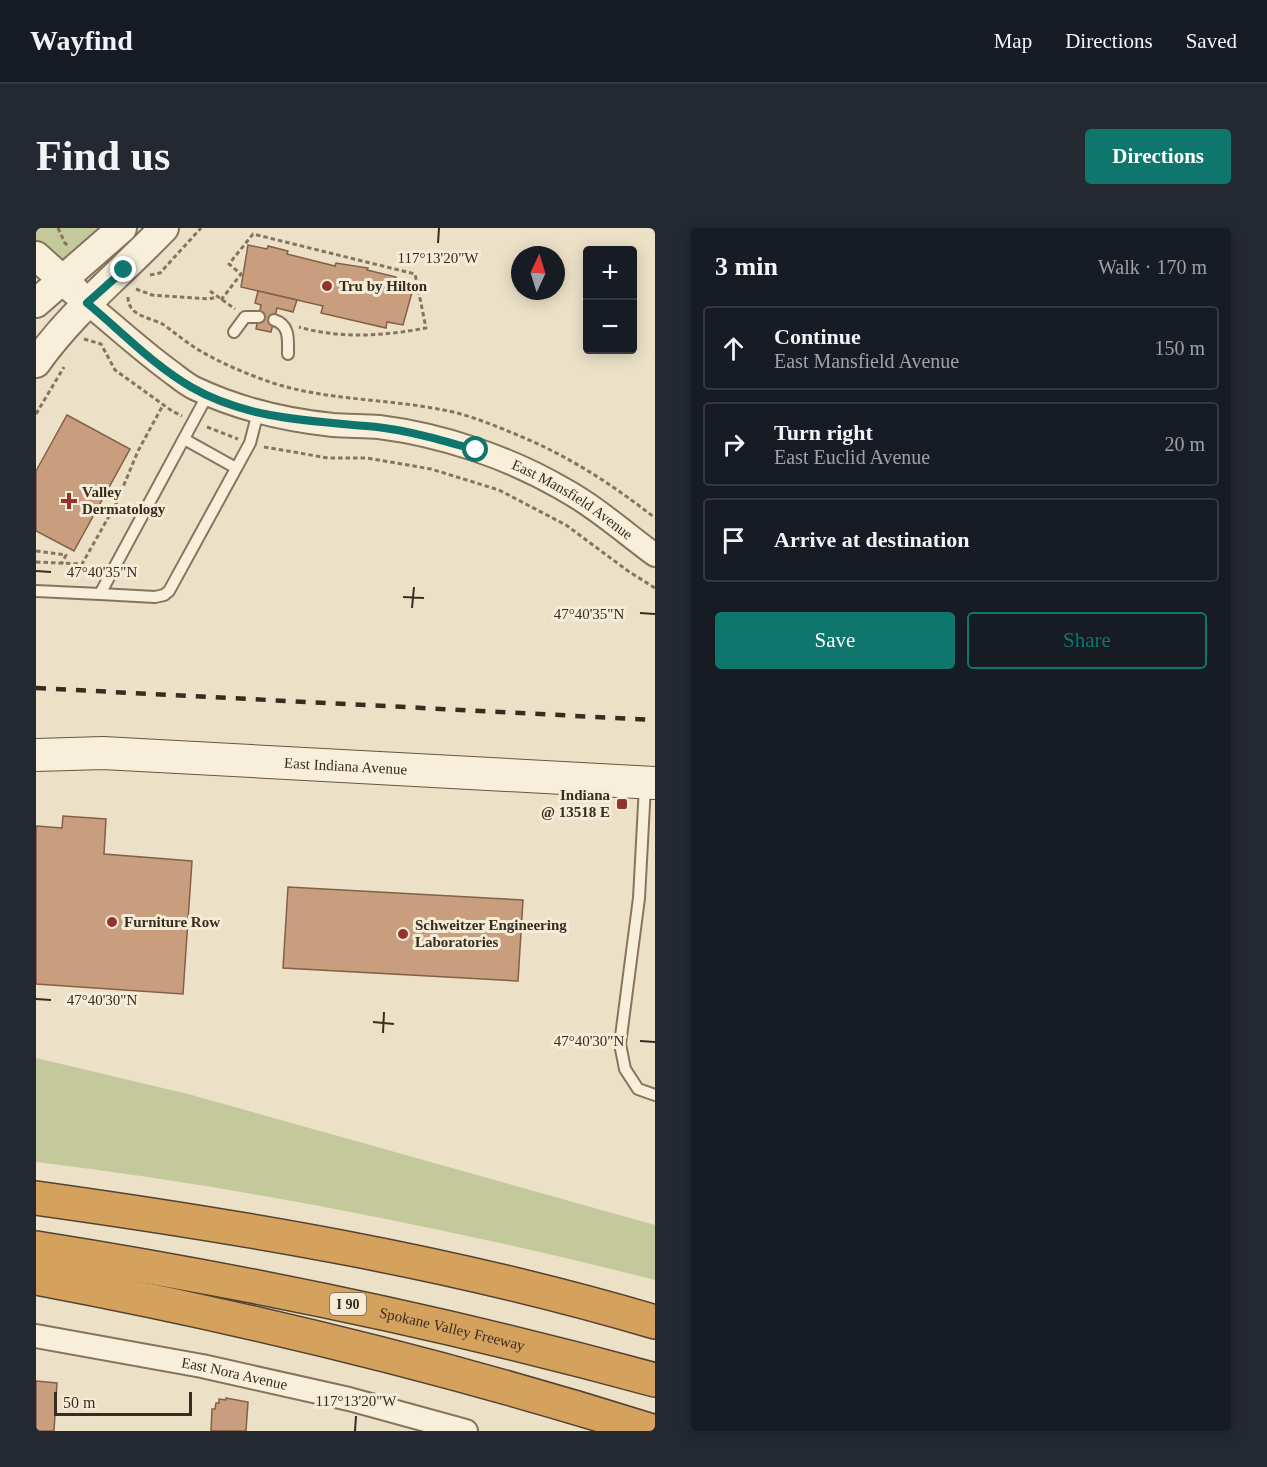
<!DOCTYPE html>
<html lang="en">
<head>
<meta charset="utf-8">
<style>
	:root { --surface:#171b24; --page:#242831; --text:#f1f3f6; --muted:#9ea1a6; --line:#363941; --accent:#0f766e }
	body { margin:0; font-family:Georgia,serif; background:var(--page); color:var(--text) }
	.controls { position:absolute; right:18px; top:18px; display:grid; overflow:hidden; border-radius:6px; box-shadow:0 3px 15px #0003 }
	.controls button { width:54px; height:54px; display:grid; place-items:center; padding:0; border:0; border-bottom:2px solid var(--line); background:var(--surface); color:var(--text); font:30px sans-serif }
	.compass { position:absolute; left:475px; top:18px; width:54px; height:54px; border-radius:50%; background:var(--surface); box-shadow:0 3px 15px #0003; rotate:4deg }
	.scale { position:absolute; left:18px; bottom:15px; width:138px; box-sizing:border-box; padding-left:6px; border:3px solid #382c20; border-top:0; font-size:16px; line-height:21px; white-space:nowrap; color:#382c20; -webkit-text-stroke:4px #f4ecd6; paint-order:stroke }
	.stop { position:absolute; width:18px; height:18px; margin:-14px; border:4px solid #0f766e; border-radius:50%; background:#fff }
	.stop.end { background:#0f766e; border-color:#fff; box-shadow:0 2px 6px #0008 }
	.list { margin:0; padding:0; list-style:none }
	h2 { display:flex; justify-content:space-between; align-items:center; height:78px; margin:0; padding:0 24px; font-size:26px }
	h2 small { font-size:20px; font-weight:400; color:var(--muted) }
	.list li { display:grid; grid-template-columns:39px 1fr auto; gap:18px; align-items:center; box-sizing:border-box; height:84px; margin:0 12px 12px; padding:0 12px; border:2px solid var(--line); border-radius:6px }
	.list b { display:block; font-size:22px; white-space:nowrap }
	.list p { margin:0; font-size:20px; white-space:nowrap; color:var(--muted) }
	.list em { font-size:20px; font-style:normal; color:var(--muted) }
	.actions { display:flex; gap:12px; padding:18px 24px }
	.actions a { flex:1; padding:14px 0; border:2px solid var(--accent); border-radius:6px; text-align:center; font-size:21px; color:var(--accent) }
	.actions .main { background:var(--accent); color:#fff }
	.icon { flex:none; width:33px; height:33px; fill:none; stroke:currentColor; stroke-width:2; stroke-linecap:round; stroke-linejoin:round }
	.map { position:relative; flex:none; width:619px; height:1203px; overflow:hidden; border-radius:6px }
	header { display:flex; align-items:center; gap:36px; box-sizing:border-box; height:84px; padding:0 30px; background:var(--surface); border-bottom:2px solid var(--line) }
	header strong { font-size:28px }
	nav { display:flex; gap:33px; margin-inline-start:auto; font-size:21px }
	.intro { display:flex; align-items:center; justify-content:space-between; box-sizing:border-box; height:144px; padding:0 36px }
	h1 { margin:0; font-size:42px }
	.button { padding:15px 27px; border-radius:6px; background:var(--accent); color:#fff; font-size:21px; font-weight:700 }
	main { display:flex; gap:36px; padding:0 36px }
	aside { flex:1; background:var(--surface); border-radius:6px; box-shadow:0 3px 15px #0003 }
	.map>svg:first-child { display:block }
	.green { fill:#c3c99b }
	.building { fill:#c89e7f; stroke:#845f45; stroke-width:1.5 }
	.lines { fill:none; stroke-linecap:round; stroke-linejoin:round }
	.service-casing { stroke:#86745d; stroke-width:14 }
	.minor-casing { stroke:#86745d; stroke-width:26 }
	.tertiary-casing { stroke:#86745d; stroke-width:32 }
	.secondary-casing { stroke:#685540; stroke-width:34 }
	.motorway-casing { stroke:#554231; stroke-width:36 }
	.path { stroke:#86745d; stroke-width:3; stroke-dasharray:4.5 3; stroke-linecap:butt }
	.service { stroke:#f7efda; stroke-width:10 }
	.minor { stroke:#f7efda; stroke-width:22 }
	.tertiary { stroke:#f7efda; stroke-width:28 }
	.secondary { stroke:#f7efda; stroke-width:32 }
	.motorway { stroke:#d5a25e; stroke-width:33 }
	.rail { stroke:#382c20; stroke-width:4.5; stroke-dasharray:10 10; stroke-linecap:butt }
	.route { stroke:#0f766e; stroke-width:8 }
	.ticks { fill:none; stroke:#382c20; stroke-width:2 }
	.poi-dot { fill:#923231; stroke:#f4ecd6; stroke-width:2 }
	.labels { text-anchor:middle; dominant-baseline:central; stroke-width:6; stroke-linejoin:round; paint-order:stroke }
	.shield { fill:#f4ecd6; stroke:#706657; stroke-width:1.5 }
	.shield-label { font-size:14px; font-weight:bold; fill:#382c20 }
	.poi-label { font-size:15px; font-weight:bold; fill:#382c20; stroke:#f4ecd6; text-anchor:start }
	.street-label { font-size:15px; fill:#382c20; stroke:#f4ecd6 }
	.ticks-label { font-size:15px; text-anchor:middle; fill:#382c20; stroke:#f4ecd6; stroke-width:6; stroke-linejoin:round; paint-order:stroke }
</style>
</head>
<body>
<header>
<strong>Wayfind</strong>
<nav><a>Map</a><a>Directions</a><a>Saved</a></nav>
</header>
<div class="intro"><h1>Find us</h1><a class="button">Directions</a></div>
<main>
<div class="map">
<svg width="619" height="1203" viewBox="0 0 619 1203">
	<rect width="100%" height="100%" fill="#ece1c7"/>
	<!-- green -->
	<g class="green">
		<path d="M 0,0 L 86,0 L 27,51 L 0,28 Z"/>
		<path d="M 0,830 L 152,866 L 619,997 L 619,1052 C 417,1001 207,959 0,934 Z"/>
	</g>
	<!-- building -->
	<g class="building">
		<path d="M 212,17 L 231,21 L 232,18 L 252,23 L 251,26 L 299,38 L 300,35 L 332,40 L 331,42 L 360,49 L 359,53 L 378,57 L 367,97 L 351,94 L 350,100 L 285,85 L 287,78 L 205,59 Z"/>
		<path d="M 222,63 L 261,72 L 257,84 L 241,80 L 235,104 L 220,101 L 225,77 L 219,75 Z"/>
		<path d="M 31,187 L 94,221 L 38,323 L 0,303 L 0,243 Z"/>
		<path d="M 27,588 L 70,591 L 68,626 L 156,633 L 147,766 L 0,756 L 0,598 L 26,600 Z"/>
		<path d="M 252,659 L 487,672 L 482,753 L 247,740 Z"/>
		<path d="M 0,1153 L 21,1155 L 18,1203 L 0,1203 Z"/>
		<path d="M 190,1170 L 212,1174 L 210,1203 L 175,1203 L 176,1181 L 179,1181 L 180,1175 L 183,1175 L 183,1171 L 190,1172 Z"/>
	</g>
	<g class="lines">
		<defs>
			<g id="service">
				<path d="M 238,92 C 254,97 252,111 252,126"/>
				<path d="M 198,104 L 209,89 L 223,89"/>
				<path d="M 148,211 L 200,240"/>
				<path d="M 0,363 L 64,366 L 172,166"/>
				<path d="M 64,366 L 119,369 L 128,367 L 133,363 L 214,215 L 222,184"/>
				<path d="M 609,558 L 603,670 L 584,816 L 589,841 L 602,861 L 619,867"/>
			</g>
			<g id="minor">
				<path id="s1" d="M 51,75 C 79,98 106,123 135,144 C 143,150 150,156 158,160 C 202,181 249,192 297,197 C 312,198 328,198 343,199 C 406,207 472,229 527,261 C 560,279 589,305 619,327"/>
				<path id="s2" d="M 0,1108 L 166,1138 L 313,1171 L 430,1203"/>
			</g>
			<g id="tertiary">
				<path d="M 0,28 L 39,63"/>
				<path d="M 0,75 L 86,0"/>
				<path d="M 0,135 C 36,84 85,45 128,0"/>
			</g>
			<g id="secondary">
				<path id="s3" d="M 0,527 L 67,525 L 619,555"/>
			</g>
			<g id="motorway">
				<path d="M 0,970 C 208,999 417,1034 619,1094"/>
				<path id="s4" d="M 0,1020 C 209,1053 415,1096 619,1152"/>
				<path d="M 0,1050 C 208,1089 413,1139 616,1203"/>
			</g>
		</defs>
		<!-- service casing -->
		<use href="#service" class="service-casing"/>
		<!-- minor casing -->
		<use href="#minor" class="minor-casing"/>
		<!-- tertiary casing -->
		<use href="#tertiary" class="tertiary-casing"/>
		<!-- secondary casing -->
		<use href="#secondary" class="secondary-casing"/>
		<!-- motorway casing -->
		<use href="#motorway" class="motorway-casing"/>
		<!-- path -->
		<g class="path">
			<path d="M 22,0 L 29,15 L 32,18"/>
			<path d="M 114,47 L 124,45 L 165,0"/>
			<path d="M 100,61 L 116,67 L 173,71 L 181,69"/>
			<path d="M 174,63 L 199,81"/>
			<path d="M 92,69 C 92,89 115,89 128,97 C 139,105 150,114 161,121 C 186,136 213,147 240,156 C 292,172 349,171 402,181 C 428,185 455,196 479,206 C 531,227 576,256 619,290"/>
			<path d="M 185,72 L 205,46 L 193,36 L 217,6 L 379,46 L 390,100 C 348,108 304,111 263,99"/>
			<path d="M 48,111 L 65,116 L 79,142 L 136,183 L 146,188"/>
			<path d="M 0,186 L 28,139"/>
			<path d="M 171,199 L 202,211"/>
			<path d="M 228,219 L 292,230 L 330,230 L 395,241 L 463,262 L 530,297 L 592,343 L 619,360"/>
			<path d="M 0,323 L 30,327 L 26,335"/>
			<path d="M 0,334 L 46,336 L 80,276 L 102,223 L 127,177"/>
		</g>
		<!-- service -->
		<use href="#service" class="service"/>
		<!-- minor -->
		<use href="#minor" class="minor"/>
		<!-- tertiary -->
		<use href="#tertiary" class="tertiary"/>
		<!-- secondary -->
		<use href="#secondary" class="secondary"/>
		<!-- motorway -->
		<use href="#motorway" class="motorway"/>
		<!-- rail -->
		<path class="rail" d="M 0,460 L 619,492"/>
	</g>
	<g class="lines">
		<!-- route -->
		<path class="route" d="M 88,42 L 51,75 C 85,103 117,137 155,159 C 212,192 278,193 341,199 C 375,203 408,213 440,222"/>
	</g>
	<!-- ticks -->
	<path class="ticks" d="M 402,15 L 403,0M 0,343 L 15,344M 367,369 L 388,370M 376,380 L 378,359M 604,385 L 619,386M 0,771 L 15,772M 337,794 L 358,796M 347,805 L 348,784M 604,813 L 619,814M 319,1203 L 320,1188"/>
	<!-- markers -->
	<g class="poi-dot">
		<circle cx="291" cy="58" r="6"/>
		<path d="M30 264h6v6h6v6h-6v6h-6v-6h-6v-6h6z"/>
		<rect x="580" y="570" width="12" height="12" rx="3"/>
		<circle cx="76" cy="694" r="6"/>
		<circle cx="367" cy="706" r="6"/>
	</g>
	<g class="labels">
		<!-- shield labels -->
		<rect class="shield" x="294" y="1065" width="36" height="22" rx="4.5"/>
		<g class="shield-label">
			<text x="312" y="1076">I 90</text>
		</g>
		<!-- poi labels -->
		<g class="poi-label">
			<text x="303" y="58">Tru by Hilton</text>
			<text x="46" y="264">Valley<tspan x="46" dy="17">Dermatology</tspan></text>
			<text x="574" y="567" text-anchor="end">Indiana<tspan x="574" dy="17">@ 13518 E</tspan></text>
			<text x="88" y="694">Furniture Row</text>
			<text x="379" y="697">Schweitzer Engineering<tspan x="379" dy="17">Laboratories</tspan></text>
		</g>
		<!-- street labels -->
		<g class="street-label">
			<text stroke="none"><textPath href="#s1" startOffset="536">East Mansfield Avenue</textPath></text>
			<text stroke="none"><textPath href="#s3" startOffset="310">East Indiana Avenue</textPath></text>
			<text stroke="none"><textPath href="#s4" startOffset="424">Spokane Valley Freeway</textPath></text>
			<text stroke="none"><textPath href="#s2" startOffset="202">East Nora Avenue</textPath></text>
		</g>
	</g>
	<g class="ticks-label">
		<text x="402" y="35">117°13'20"W</text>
		<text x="66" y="349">47°40'35"N</text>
		<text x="553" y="391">47°40'35"N</text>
		<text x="66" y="777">47°40'30"N</text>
		<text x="553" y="818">47°40'30"N</text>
		<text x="320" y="1178">117°13'20"W</text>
	</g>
</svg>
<div class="controls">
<button>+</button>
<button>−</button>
</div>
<svg class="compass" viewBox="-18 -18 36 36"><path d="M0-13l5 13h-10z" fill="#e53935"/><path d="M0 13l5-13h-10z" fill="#9ea1a6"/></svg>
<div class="scale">50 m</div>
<div class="stop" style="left:440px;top:222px"></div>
<div class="stop end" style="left:88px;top:42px"></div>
</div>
<aside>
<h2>3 min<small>Walk · 170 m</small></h2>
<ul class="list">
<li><svg class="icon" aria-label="ahead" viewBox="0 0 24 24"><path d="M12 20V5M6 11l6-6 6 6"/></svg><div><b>Continue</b><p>East Mansfield Avenue</p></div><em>150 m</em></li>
<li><svg class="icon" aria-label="right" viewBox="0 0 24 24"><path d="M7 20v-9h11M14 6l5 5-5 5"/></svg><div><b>Turn right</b><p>East Euclid Avenue</p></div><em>20 m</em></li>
<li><svg class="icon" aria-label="arrive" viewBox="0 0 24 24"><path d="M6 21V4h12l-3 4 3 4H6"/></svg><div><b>Arrive at destination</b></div></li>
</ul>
<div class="actions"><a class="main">Save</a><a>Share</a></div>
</aside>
</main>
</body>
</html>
